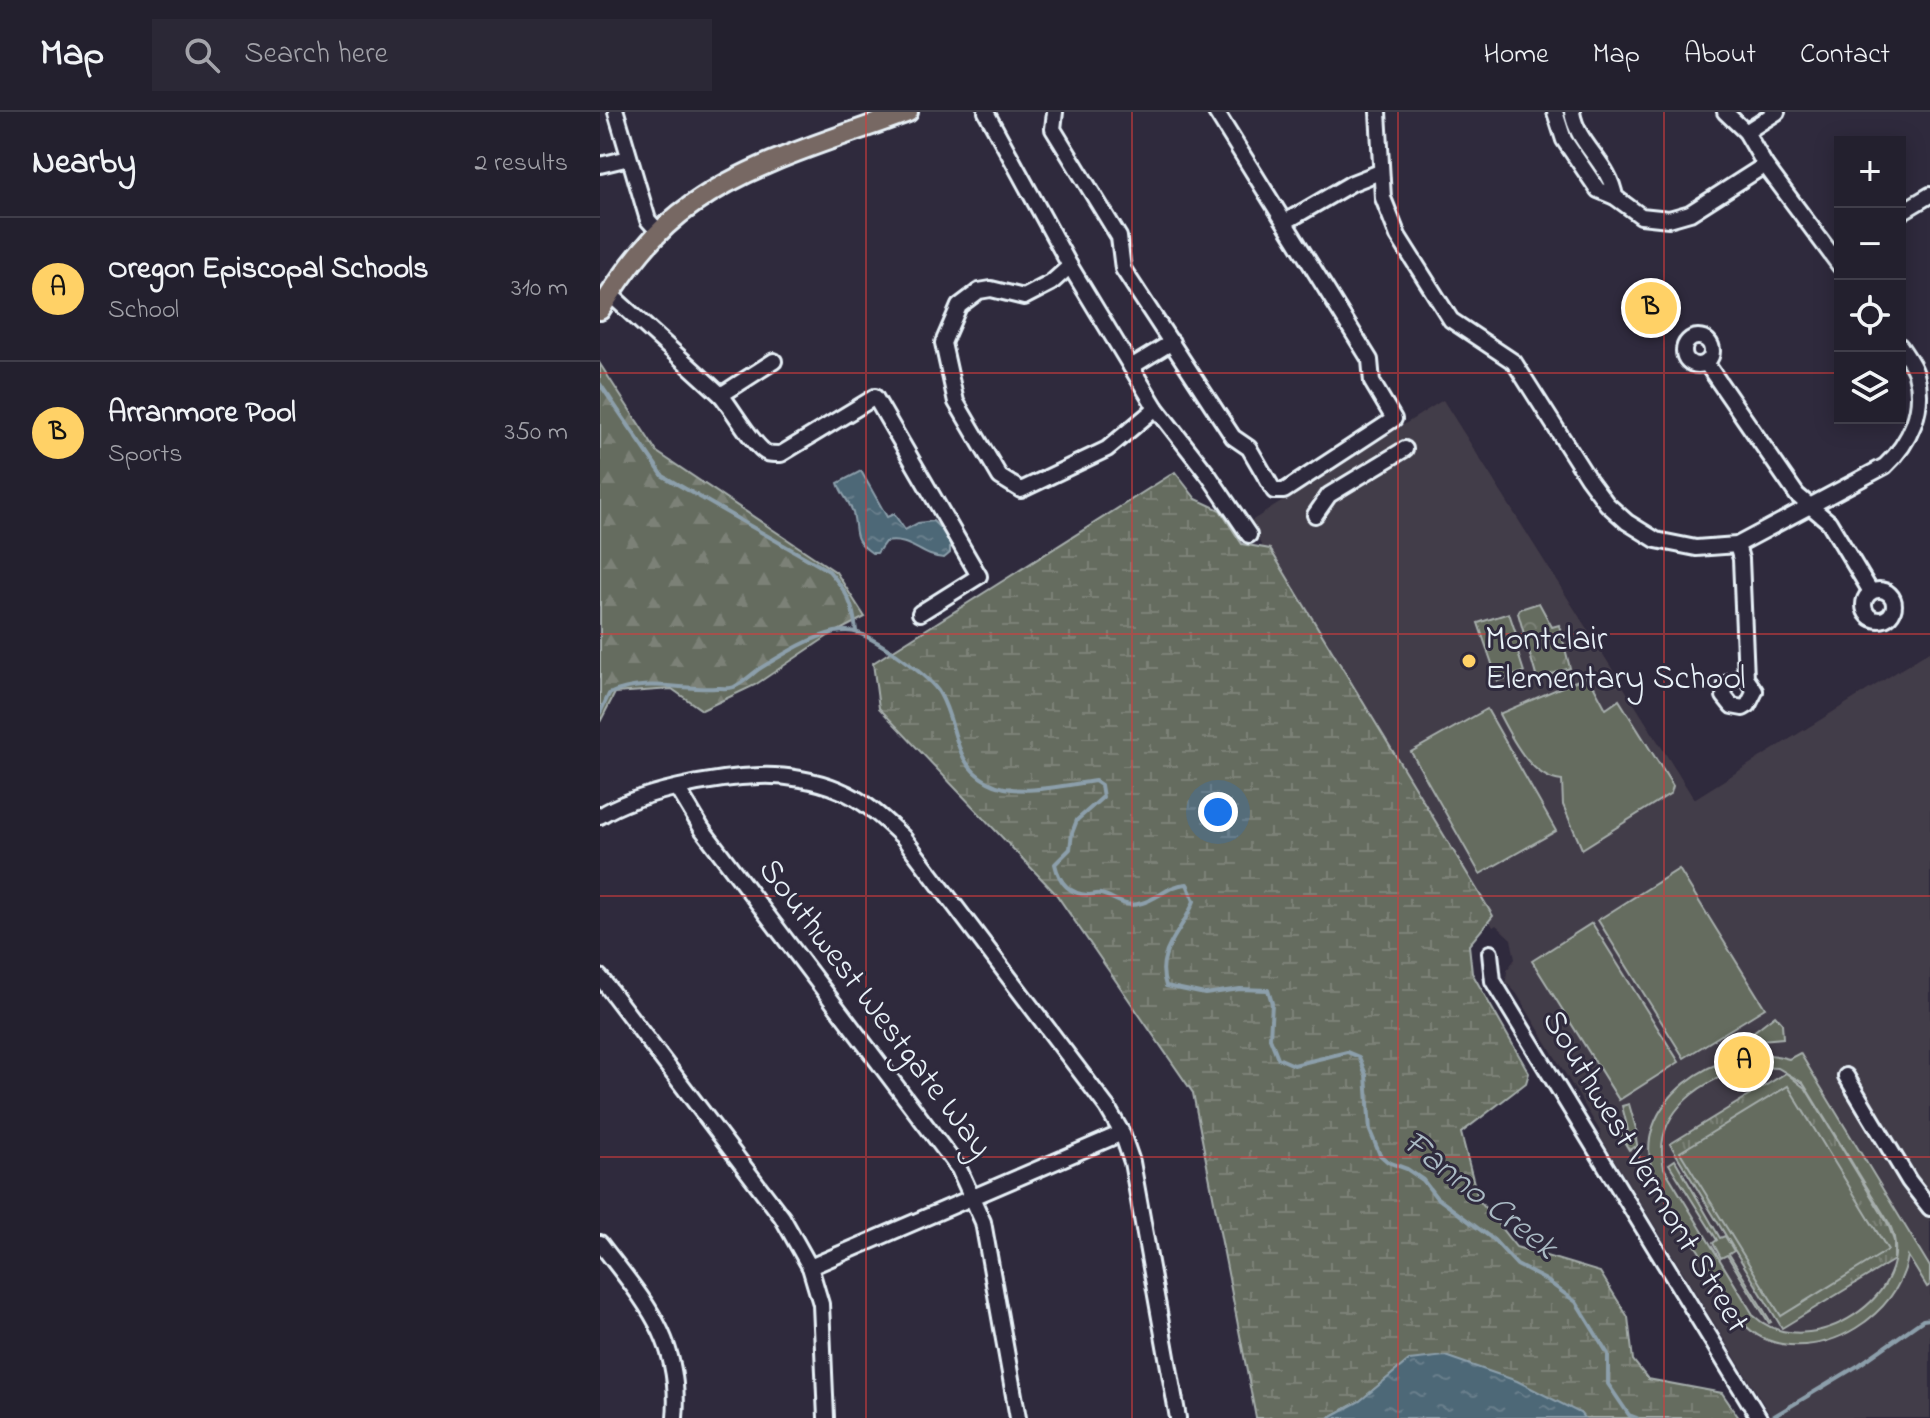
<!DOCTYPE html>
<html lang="en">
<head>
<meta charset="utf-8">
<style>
	:root { --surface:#23202e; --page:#2b2836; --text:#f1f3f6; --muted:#a3a3aa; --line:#403e4a; --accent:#ffd166 }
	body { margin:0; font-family:"Indie Flower",sans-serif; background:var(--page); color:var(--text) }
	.controls { position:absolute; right:24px; top:24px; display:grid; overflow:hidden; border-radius:0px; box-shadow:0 4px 20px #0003 }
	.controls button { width:72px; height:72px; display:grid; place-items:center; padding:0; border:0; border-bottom:2px solid var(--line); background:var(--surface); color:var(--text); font:40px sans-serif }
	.you { position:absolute; left:618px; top:700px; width:28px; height:28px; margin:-20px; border:6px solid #fff; border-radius:50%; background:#1a73e8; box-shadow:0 0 0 12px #1a73e833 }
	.badge { display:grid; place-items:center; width:52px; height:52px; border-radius:50%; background:var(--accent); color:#111; font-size:26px; font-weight:700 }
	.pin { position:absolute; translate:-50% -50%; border:4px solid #fff; box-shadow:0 2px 8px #0006 }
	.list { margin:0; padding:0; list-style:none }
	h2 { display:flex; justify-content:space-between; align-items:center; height:104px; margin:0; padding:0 32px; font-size:34px }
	h2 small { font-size:26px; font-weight:400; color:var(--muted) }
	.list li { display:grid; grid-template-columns:52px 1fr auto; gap:24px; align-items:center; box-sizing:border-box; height:144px; padding:0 32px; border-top:2px solid var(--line) }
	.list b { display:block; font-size:30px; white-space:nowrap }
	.list p { margin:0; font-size:26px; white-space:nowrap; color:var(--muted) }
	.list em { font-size:26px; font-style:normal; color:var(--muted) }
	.icon { flex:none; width:44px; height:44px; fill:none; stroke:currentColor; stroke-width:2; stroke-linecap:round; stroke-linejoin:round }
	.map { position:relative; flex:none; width:1330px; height:1306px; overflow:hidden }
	header { display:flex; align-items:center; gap:48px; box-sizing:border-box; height:112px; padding:0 40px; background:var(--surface); border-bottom:2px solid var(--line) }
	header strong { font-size:38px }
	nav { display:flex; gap:44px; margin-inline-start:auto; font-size:28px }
	.search { width:560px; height:72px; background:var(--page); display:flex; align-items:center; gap:20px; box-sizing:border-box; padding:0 28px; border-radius:0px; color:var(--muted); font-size:30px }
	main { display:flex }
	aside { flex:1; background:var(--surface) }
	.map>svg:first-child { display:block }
	.built { fill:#433c48 }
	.grass { fill:url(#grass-tufts); stroke:#a6aeac; stroke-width:2 }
	.forest { fill:url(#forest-firs); stroke:#a6aeac; stroke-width:2 }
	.wetland { fill:url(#wetland-marsh); stroke:#a6aeac; stroke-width:2 }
	.park { fill:url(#park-crowns); stroke:#a6aeac; stroke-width:2 }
	.garden { fill:#656c5f; stroke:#a6aeac; stroke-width:2; fill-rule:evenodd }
	.water { fill:url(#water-ripples); stroke:#8c9fab; stroke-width:2 }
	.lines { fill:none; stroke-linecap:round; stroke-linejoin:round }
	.stream { stroke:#8c9fab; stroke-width:4 }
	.minor-casing { stroke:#e8f1f8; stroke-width:20 }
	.major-casing { stroke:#e8f1f8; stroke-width:24 }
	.minor { stroke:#2f2a3d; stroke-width:14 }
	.major { stroke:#776864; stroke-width:18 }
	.grid { fill:none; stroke:#d83c3d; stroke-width:2; stroke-opacity:0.55 }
	.poi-dot { fill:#ffd166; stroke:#2f2a3d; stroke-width:3 }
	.labels { text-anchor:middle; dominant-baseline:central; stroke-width:6; stroke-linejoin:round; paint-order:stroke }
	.poi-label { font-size:34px; fill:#e8f1f8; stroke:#2f2a3d; text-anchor:start }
	.street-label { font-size:34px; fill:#e8f1f8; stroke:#2f2a3d }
	.water-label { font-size:36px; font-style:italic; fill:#aabac4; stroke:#2f2a3d }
</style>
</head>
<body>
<header>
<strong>Map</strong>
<div class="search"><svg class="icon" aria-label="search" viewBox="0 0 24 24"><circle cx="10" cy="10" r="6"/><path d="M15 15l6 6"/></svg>Search here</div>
<nav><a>Home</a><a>Map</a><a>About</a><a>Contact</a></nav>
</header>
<main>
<aside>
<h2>Nearby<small>2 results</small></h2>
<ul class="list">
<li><span class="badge">A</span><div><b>Oregon Episcopal Schools</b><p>School</p></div><em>310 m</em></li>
<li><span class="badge">B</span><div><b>Arranmore Pool</b><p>Sports</p></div><em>350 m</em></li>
</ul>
</aside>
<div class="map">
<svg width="1330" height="1306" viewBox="0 0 1330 1306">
	<defs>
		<pattern id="grass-tufts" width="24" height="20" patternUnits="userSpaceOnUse" patternTransform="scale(2)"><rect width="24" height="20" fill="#656c5f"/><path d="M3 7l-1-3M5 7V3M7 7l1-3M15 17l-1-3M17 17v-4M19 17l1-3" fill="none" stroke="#7b8177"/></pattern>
		<pattern id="forest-firs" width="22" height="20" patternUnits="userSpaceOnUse" patternTransform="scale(2)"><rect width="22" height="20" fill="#656c5f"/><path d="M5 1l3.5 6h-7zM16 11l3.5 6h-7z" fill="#7b8177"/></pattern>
		<pattern id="wetland-marsh" width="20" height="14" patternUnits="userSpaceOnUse" patternTransform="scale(2)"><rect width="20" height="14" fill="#656c5f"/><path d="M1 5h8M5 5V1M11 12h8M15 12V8" fill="none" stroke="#7b8177"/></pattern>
		<pattern id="park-crowns" width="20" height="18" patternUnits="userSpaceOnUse" patternTransform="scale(2)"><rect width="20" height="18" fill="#656c5f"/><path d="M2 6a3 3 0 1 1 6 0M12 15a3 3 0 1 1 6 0" fill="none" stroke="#7b8177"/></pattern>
		<pattern id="water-ripples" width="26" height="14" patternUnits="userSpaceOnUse" patternTransform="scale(2)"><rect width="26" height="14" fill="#4e6877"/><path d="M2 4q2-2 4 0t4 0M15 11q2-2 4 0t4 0" fill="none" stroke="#687e8b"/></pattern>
	</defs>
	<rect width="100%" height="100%" fill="#2f2a3d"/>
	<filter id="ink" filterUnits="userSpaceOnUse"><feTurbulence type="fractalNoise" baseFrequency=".0125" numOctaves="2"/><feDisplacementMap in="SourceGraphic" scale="16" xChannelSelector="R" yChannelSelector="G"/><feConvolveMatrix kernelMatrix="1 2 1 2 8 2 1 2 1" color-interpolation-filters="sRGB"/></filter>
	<g filter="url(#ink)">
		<!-- built -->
		<path class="built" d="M 843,288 L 1094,687 L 1330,539 L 1330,1306 L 1172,1306 L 1001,1026 L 1000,1019 L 917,882 L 906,870 L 907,858 L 915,847 L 911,827 L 896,813 L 893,815 L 648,411 Z"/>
		<!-- grass -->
		<path class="grass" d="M 1186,961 L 1206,977 L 1288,1112 L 1294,1129 L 1294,1148 L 1182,1216 L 1070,1032 Z"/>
		<!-- forest -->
		<path class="forest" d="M 0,252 L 57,340 L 236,460 L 265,505 L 228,524 L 155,573 L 102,598 L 72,577 L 15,581 L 0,610 Z"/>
		<!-- wetland -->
		<path class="wetland" d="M 575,360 L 596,387 L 620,398 L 642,432 L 670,437 L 893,804 L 869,833 L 872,861 L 929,961 L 926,971 L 861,1021 L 878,1087 L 916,1135 L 1000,1160 L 1028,1205 L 1033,1248 L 1048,1267 L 1122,1281 L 1139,1306 L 984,1306 L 980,1301 L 809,1248 L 760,1289 L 728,1306 L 656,1306 L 593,981 L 456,782 L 279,596 L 273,551 Z"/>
		<!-- park -->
		<path class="park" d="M 939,491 L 952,515 L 959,513 L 970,556 L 937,567 L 918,501 L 920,497 Z"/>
		<!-- garden -->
		<g class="garden">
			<path d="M 909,501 L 921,537 L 917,538 L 924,560 L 898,569 L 878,511 Z"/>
			<path d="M 985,565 L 990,567 L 1006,597 L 1019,588 L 1073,674 L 1071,681 L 982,737 L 963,693 L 962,669 C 931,666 912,627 899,602 Z"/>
			<path d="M 887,597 L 956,719 L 880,762 L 811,640 Z"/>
			<path d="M 1079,757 L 1165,896 L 1084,946 L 998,808 Z"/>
			<path d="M 992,811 L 1079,950 L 1019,988 L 932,849 Z"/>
			<path d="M 1175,903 L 1182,911 L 1183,926 L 1150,929 L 1148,924 Z"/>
			<path d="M 1200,941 L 1330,1155 L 1330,1173 L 1327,1175 L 1308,1144 C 1303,1175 1282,1200 1256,1216 C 1222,1237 1171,1243 1142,1210 C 1128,1193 1118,1171 1107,1152 C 1090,1124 1071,1097 1056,1068 C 1022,993 1123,925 1189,947 ZM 1153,955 L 1178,956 L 1203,971 L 1289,1111 C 1323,1182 1208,1254 1154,1204 L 1064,1056 C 1051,1000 1105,964 1153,955 Z"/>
			<path d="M 1188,974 L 1288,1138 L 1181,1204 L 1080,1040 Z"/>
			<path d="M 1029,992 L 1037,1020 L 1035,1021 L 1040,1049 L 1035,1035 L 1029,1038 L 1020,1023 L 1028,1018 L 1022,994 Z"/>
			<path d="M 1075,1048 L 1120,1126 L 1125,1124 L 1134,1139 L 1129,1142 L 1171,1210 L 1169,1211 L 1127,1143 L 1121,1146 L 1113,1131 L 1117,1128 L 1069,1052 Z"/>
		</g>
		<!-- water -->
		<g class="water">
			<path d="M 1045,179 L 1051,187 L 1063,179 L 1069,189 L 1048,203 L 1036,185 Z"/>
			<path d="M 261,359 L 287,405 L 294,402 L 305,418 L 318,411 L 333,409 L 350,426 L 350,441 L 344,446 C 320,445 312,425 285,430 L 277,441 L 272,441 C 251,426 258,422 253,401 C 250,390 241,382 238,371 Z"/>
			<path d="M 845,1244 L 917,1269 L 980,1301 L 984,1306 L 728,1306 L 760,1289 L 809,1248 Z"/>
		</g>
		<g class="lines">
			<!-- stream -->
			<g class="stream">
				<path d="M 0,272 L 63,364 L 229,459 C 247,480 253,491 256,519"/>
				<path d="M 0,601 L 9,582 C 44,566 80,578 116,576 C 122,576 129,577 134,575 C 143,571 151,563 159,557 C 182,543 208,526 235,520 C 242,519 251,518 258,521 C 278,528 330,564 340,582 C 358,613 352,651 388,670 C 416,686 464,673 495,669 L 501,673 L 503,685 L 477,708 L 472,721 L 470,737 L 455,752 C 459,770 469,782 488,783 C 492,783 497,781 501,782 C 515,785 522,797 542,791 C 559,786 569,773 587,772 L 594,789 C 583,820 554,839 566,874 L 605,882 L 640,877 L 668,878 L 672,891 L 670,926 L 678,946 L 694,953 L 747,940 L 759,945 L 766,963 L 770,1019 L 780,1043 L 788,1050 L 807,1057 L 823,1068 L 836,1085 L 894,1128 L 917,1153 L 946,1168 L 976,1190 L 1008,1242 L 1008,1272 L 1029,1303 L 1037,1306"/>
				<path d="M 1171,1306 L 1259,1253 L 1323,1208 L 1330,1207"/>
			</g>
			<defs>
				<g id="minor">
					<path d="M 16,0 L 48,108 L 59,120"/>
					<path d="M 386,0 L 470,154 L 556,296 L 609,364 L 649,423"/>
					<path d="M 455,0 L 453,17 L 519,125 L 523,157 L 633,325 L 649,336 L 674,379 L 684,379 L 794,307 L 772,270 L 770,248 L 616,0"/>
					<path d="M 778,0 L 783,86 L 798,124 L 851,208 L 914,250 L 987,365 L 1007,392 L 1027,410 L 1056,428 L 1096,436 L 1137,433 L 1285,354 C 1310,331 1326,296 1316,262 C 1313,252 1305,242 1300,234"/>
					<path d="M 955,0 L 964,28 L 998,78 L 1015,85 L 1041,104 L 1069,107 L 1090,101 L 1165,53"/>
					<path d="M 972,0 C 977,33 1010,51 1015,85"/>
					<path d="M 1125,0 L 1146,20 L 1165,53 L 1240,154"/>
					<path d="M 1146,20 L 1177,0"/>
					<path d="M 0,53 L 29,46"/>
					<path d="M 1300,101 L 1330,83"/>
					<path d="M 685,110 L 752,71 L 780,60"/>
					<path d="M 470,154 L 451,171 L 424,185 L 391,177 L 379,179 L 359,194 L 343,231 L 356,290 L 400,365 L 421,378 L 507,337 L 556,296"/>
					<path d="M 10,182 L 121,283 C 132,296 154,335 167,341 C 170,342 178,342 181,342 L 275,285 L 379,464 L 320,501"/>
					<circle cx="1098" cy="239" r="14"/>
					<path d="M 1106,251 L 1197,383 L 1229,410 L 1271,480"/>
					<path d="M 531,255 L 572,230"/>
					<path d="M 121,283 L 174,249"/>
					<path d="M 715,403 L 729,383 L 805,337"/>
					<path d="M 1137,433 L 1141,447 L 1146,566 L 1155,579 L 1148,593 L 1143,596 L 1132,594 L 1124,584 L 1126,572 L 1139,565 L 1146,566"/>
					<circle cx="1279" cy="493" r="15"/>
					<path d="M 78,677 L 102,717 L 359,1057 L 383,1110 L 418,1306"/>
					<path d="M 0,704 C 37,680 116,665 160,664 C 185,663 216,668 239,678 C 264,688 284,707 303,725 L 507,995 L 522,1021 L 532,1050 L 578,1306"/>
					<path d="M 890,841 L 893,869 L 1159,1306"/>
					<path d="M 0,865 L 182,1105 L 210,1155 L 221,1192 L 226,1306"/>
					<path d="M 1246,964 L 1309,1069 L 1330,1096"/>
					<path d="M 0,1131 C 44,1189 82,1228 75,1306"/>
					<path d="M 210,1155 L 522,1021"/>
				</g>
				<path id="major" d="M 0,198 C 25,158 53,119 93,92 C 156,48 236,27 308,0"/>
			</defs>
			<!-- minor casing -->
			<use href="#minor" class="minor-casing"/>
			<!-- major casing -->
			<use href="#major" class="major-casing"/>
			<!-- minor -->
			<use href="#minor" class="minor"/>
			<!-- major -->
			<use href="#major" class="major"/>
		</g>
	</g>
	<!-- grid -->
	<path class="grid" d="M 266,0 L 266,1306M 532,0 L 532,1306M 798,0 L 798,1306M 1064,0 L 1064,1306M 0,261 L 1240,261M 1300,261 L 1330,261M 0,522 L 1330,522M 0,784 L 1330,784M 0,1045 L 1330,1045"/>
	<!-- markers -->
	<circle class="poi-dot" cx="869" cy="549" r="8"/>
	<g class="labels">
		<!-- poi labels -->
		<g class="poi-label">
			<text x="885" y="529">Montclair<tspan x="885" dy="39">Elementary School</tspan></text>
		</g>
		<!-- street labels -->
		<g class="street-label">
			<text transform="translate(274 897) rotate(53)">Southwest Westgate Way</text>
			<text transform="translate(1044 1060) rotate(59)">Southwest Vermont Street</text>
		</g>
		<!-- water labels -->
		<g class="water-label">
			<text transform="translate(879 1084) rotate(38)">Fanno Creek</text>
		</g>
	</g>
</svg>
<div class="controls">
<button>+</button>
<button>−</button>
<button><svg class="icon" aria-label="locate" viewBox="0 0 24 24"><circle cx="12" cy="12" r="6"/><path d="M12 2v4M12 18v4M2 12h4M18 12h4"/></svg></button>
<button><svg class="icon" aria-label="layers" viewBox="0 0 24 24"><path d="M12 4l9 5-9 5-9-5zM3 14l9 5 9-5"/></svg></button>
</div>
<div class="you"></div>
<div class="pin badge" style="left:1144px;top:950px">A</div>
<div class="pin badge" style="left:1051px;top:196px">B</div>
</div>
</main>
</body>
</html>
